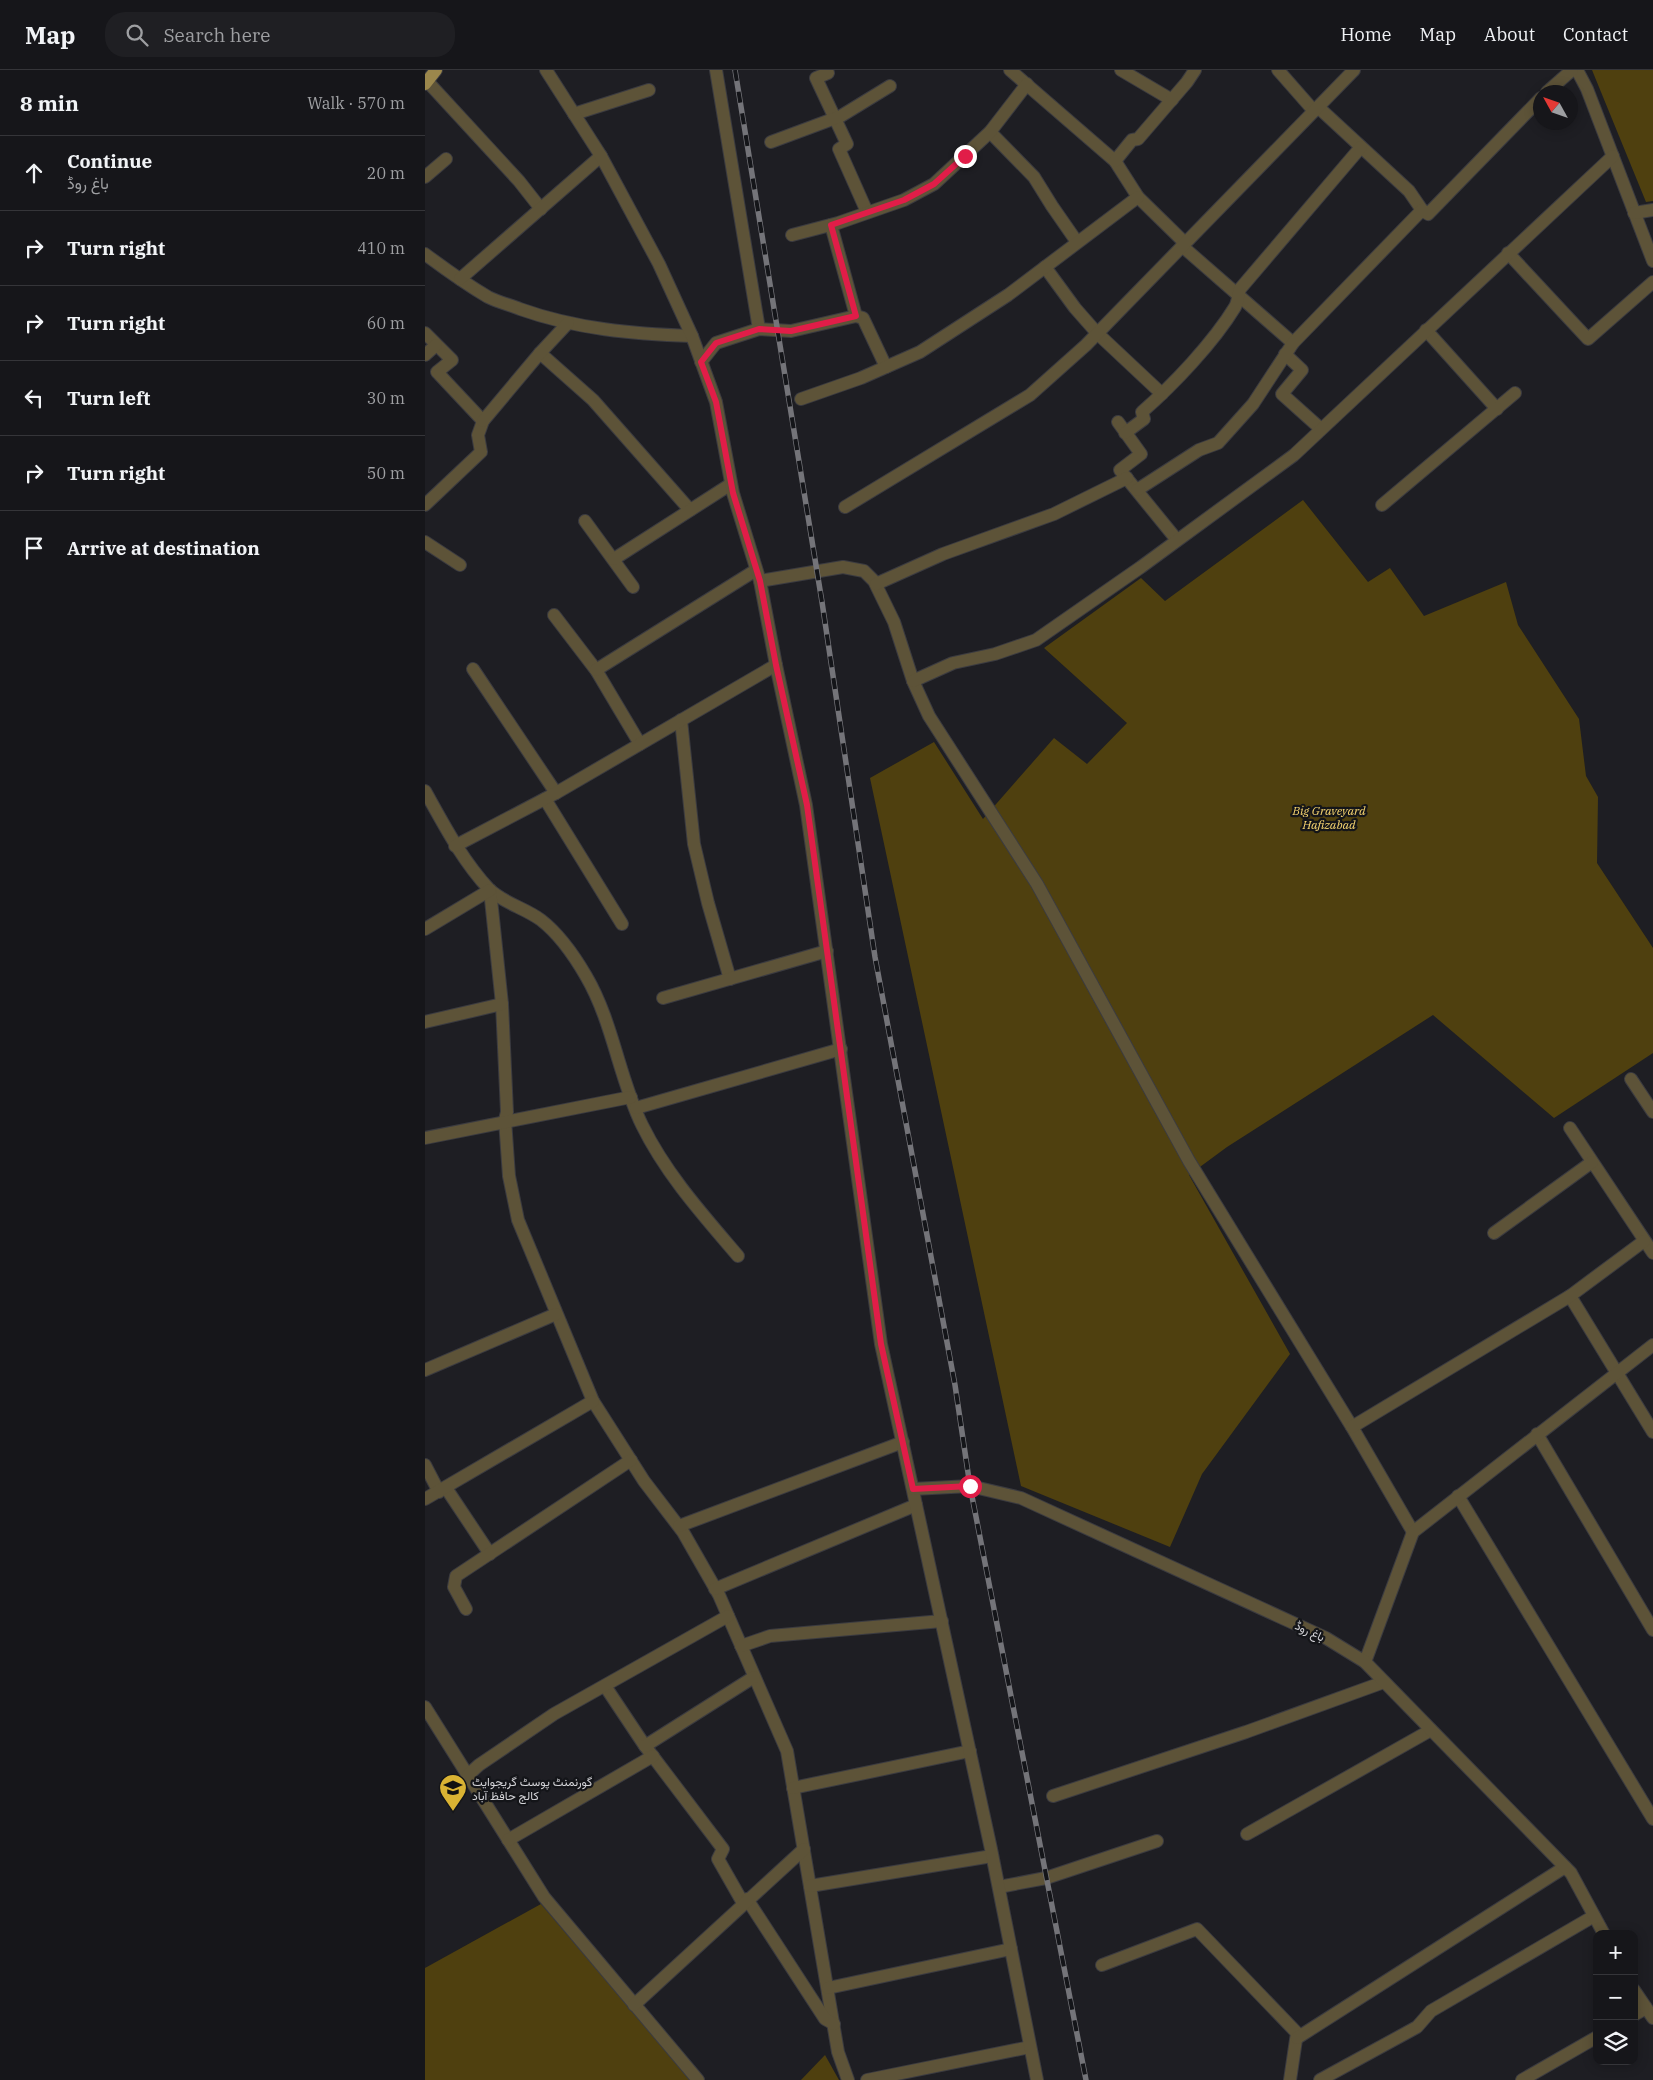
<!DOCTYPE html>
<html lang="en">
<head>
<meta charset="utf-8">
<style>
	:root { --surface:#16161a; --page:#1f1f23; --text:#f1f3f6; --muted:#9e9fa2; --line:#353539 }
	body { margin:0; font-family:"IBM Plex Serif",Vazirmatn,serif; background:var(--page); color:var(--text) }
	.controls { position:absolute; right:15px; bottom:15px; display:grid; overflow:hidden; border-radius:10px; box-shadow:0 2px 12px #0003 }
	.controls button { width:45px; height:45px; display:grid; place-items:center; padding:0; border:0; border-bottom:1px solid var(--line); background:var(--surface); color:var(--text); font:25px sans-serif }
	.compass { position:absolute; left:1108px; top:15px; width:45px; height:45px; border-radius:50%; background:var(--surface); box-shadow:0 2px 12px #0003; rotate:310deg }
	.stop { position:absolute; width:15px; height:15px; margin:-11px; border:4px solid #e11d48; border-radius:50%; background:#fff }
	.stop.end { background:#e11d48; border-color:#fff; box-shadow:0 1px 5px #0008 }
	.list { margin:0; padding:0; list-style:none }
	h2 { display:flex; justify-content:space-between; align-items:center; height:65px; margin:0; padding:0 20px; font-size:21px }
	h2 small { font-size:16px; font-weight:400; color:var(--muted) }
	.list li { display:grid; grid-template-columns:32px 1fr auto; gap:15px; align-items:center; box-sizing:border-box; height:75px; padding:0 20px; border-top:1px solid var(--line) }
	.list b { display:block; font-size:19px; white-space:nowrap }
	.list p { margin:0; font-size:16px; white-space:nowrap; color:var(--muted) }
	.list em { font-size:16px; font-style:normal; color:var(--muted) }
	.icon { flex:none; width:28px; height:28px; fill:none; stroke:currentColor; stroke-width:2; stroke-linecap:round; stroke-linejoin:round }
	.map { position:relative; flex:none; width:1228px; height:2010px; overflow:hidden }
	header { display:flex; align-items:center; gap:30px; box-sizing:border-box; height:70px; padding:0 25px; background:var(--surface); border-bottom:1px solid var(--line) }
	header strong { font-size:24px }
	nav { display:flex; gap:28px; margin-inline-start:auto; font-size:18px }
	.search { width:350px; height:45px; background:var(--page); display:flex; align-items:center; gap:12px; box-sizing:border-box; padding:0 18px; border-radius:20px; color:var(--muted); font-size:19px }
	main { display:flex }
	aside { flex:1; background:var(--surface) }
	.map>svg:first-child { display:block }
	.green { fill:#4f400f }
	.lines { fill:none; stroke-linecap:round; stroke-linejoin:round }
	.minor-casing { stroke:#3b3b40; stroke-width:14 }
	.tertiary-casing { stroke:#3b3b40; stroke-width:14 }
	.primary-casing { stroke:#3b3b40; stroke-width:14 }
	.minor { stroke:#5d5338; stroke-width:12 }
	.tertiary { stroke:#5d5338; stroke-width:12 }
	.primary { stroke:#9b874c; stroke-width:12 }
	.rail-casing { stroke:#747479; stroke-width:5.5 }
	.rail { stroke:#141519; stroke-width:4; stroke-dasharray:11; stroke-linecap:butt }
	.route { stroke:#e11d48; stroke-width:6 }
	.labels { text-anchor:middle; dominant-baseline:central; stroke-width:4.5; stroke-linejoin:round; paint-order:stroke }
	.park-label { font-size:12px; font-style:italic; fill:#f9d771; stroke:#141519 }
	.street-label { font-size:12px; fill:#d4d4d8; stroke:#141519 }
	.poi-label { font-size:12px; fill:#d4d4d8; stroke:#141519; text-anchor:start }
</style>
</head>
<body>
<header>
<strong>Map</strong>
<div class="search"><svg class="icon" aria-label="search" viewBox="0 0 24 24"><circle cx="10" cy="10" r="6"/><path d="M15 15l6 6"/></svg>Search here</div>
<nav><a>Home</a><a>Map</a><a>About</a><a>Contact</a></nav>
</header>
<main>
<aside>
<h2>8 min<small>Walk · 570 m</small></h2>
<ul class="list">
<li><svg class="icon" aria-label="ahead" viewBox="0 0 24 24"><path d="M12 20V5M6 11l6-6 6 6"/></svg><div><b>Continue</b><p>باغ روڈ</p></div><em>20 m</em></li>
<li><svg class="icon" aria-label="right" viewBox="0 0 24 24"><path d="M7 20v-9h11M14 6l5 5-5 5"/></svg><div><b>Turn right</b></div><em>410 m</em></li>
<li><svg class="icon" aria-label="right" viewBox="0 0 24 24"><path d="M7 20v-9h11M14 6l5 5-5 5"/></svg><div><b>Turn right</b></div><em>60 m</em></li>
<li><svg class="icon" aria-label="left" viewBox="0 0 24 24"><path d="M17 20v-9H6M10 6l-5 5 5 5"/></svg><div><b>Turn left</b></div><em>30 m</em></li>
<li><svg class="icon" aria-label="right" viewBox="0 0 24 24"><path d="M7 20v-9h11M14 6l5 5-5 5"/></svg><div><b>Turn right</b></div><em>50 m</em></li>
<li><svg class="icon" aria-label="arrive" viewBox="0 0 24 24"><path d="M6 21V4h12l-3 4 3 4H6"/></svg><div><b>Arrive at destination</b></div></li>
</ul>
</aside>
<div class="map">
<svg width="1228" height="2010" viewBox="0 0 1228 2010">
	<rect width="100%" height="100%" fill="#1e1e23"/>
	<!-- green -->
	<g class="green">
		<path d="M 1167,0 L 1228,0 L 1228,131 L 1221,132 Z"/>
		<path d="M 878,430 L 943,512 L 965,498 L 999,546 L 1081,512 L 1093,555 L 1154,649 L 1161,706 L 1173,727 L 1172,793 L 1228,878 L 1228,983 L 1129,1048 L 1008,945 L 802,1077 L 764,1105 L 865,1284 L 777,1404 L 745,1477 L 596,1416 L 445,708 L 509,672 L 558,749 L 629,668 L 662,694 L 702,653 L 619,578 L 716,508 L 740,531 Z"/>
		<path d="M 116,1834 L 266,2010 L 0,2010 L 0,1898 Z"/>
		<path d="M 400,1985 L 414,2010 L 376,2010 Z"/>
	</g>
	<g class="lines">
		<defs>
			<g id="minor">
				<path d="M 291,0 L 334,259"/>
				<path d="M 401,0 L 403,3 L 391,8 L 422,74 L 414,79 L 442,142"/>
				<path d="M 585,0 L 690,91 L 713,127 L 760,173"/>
				<path d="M 696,0 L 747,30"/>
				<path d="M 853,0 L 889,41"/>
				<path d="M 1152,0 L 1162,19 L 1228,191"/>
				<path d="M 2,11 L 94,111 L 116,139"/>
				<path d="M 1122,22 L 1147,0"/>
				<path d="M 893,37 L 984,121 L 997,140"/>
				<path d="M 149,44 L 224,20"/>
				<path d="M 565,62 L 609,107 L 627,136 L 652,172"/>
				<path d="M 346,72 L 416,46 L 465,16"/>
				<path d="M 690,91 L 707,70 L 713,69 L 762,12 L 770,0"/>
				<path d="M 0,107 L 21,89"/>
				<path d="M 1209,143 L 1228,140"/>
				<path d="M 406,155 L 431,246 L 438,248 L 461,297"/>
				<path d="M 367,165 L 413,153 L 479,130 L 509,114 L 565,62 L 602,14"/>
				<path d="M 757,176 L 868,273"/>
				<path d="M 1083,183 L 1163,269 L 1228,212"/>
				<path d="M 0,184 C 20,199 41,214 63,227 C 73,232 85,235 95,239 C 151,259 208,264 267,266"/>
				<path d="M 620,197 L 650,238 L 672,263 L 737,324"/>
				<path d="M 35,209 L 176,86"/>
				<path d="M 1001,260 L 1072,339"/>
				<path d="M 0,263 L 27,290 L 12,302 L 58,351 L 53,365 L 56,382 L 0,435"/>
				<path d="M 115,283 L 168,330 L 265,440"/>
				<path d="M 860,284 L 877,300 L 857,324 L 896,359"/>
				<path d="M 0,285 L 11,275"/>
				<path d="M 276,292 L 291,273 L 334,259 L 366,261 L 431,246"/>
				<path d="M 376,329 L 436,308 L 495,282 L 583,225 L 713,127"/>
				<path d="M 58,351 L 115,283 L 143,253"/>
				<path d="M 693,352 L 716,384 L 695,400 L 752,470"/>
				<path d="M 700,363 L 719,349 L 717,342 C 748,315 788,273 810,237 C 813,232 813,225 815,219 L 936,77"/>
				<path d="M 712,420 L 774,380 L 793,373 L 828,334 L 868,273 L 997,140 L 1003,144 L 1116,28"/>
				<path d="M 957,435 L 1090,323"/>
				<path d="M 420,437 L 605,325 L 661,275 L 929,0"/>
				<path d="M 160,451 L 208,517"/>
				<path d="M 0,472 L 35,495"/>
				<path d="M 189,489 L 306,414"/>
				<path d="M 335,511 L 418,497 L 439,501 L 449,511 L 469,552 L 488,611 L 504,646 L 612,814 L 764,1091 L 927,1357 L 988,1462"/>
				<path d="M 451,514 L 518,484 L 629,444 L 702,408"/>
				<path d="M 129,545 L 171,600 L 215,674"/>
				<path d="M 48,599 L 131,723"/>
				<path d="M 171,600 L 331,500"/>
				<path d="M 488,611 L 528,593 L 570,584 L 611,570 L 716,497 L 869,385 L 1188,86"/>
				<path d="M 256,650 L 269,774 L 283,833 L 305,909"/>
				<path d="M 0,721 C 19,755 37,790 64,819 C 78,833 100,838 116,850 C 134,864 150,887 161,906 C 188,952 194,1008 217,1055 C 241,1104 278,1145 313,1186"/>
				<path d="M 120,729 L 197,854"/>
				<path d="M 30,776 L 131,723 L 351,595"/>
				<path d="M 65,820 L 77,934 L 82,1042 L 80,1050 L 84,1106 L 93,1150 L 168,1331 L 219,1411 L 258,1462 L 294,1525 L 362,1681 L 413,1982 L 423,2010"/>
				<path d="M 0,859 L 65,820"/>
				<path d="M 238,928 L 402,881"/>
				<path d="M 0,952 L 77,934"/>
				<path d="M 1206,1009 L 1228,1042"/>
				<path d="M 211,1038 L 416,979"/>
				<path d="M 1145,1058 L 1228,1183"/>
				<path d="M 0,1068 L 206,1027"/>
				<path d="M 1069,1163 L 1167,1092"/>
				<path d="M 1145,1226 L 1228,1362"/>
				<path d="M 0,1300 L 131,1244"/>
				<path d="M 927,1357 L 1145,1226 L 1219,1171"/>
				<path d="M 1112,1364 L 1228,1560"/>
				<path d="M 0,1395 L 14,1422"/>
				<path d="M 21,1418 L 65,1484"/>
				<path d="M 1033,1426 L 1228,1749"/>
				<path d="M 0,1429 L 168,1331"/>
				<path d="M 254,1456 L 478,1372"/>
				<path d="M 290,1519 L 491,1435"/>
				<path d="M 41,1539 L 29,1517 L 31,1506 L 206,1390"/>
				<path d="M 316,1576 L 345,1566 L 517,1551"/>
				<path d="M 940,1592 L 988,1462 L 1228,1275"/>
				<path d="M 180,1616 L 220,1676 L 298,1779 L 293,1789 L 318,1833"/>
				<path d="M 0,1637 L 119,1827 L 273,2010"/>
				<path d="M 220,1676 L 329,1607"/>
				<path d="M 43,1705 L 54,1695 L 129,1644 L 303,1546"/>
				<path d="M 368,1718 L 545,1681"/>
				<path d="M 628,1726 L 821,1662 L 959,1612"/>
				<path d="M 822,1764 L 1006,1660"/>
				<path d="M 83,1770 L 228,1686"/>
				<path d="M 385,1816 L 567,1786"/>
				<path d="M 574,1817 L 621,1808 L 732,1771"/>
				<path d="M 322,1829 L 400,1949 L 409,1954"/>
				<path d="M 677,1895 L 772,1859 L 872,1963 L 865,2010"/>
				<path d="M 403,1918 L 586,1879"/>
				<path d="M 209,1935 L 379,1779"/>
				<path d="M 1209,1945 L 1221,1938"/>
				<path d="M 872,1968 L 1140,1797"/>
				<path d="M 442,2010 L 605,1977"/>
				<path d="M 895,2010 L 992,1957 L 1006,1941 L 1169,1846"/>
				<path d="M 1097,2010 L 1172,1967"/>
			</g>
			<g id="tertiary">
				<path d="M 121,0 L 176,86 L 234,194 L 267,266 L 291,332 L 308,423 L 335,511 L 351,595 L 381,735 L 456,1274 L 566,1779 L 612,2010"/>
				<path d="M 488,1419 L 545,1416 L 596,1428 L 901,1568 L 940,1592 L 1146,1803 L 1179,1864"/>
				<path d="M 1209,1920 L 1228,1948"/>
			</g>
			<path id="primary" d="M 0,14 L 11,0"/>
		</defs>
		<!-- minor casing -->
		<use href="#minor" class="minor-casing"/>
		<!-- tertiary casing -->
		<use href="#tertiary" class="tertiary-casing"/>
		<!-- primary casing -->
		<use href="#primary" class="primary-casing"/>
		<!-- minor -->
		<use href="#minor" class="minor"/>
		<!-- tertiary -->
		<use href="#tertiary" class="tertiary"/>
		<!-- primary -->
		<use href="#primary" class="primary"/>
		<defs>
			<path id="rail" d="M 310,0 L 397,532 L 450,887 L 530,1315 L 545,1416 L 661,2010"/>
		</defs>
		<!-- rail casing -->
		<use href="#rail" class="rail-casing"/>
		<!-- rail -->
		<use href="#rail" class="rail"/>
	</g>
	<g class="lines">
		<!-- route -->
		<path class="route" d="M 540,86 L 509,114 L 479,130 L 406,155 L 431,246 L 366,261 L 334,259 L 291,273 L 276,292 L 291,332 L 308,423 L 335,511 L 351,595 L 382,735 L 456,1274 L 488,1419 L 545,1416"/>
	</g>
	<!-- icons -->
	<defs>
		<symbol id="university-pin" viewBox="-11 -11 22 30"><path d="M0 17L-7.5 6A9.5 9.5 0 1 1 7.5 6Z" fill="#dab333" stroke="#141519"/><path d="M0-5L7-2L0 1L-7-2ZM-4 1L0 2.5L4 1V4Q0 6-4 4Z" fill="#111"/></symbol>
	</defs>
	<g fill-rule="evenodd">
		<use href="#university-pin" x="12" y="1702" width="32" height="43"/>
	</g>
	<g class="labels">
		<!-- park labels -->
		<g class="park-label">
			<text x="904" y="740">Big Graveyard<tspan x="904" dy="14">Hafizabad</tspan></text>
		</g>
		<!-- street labels -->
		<g class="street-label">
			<text transform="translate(885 1561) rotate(25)">باغ روڈ</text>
		</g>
		<!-- poi labels -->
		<g class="poi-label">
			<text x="47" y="1711">گورنمنٹ پوسٹ گریجوایٹ<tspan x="47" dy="14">کالج حافظ آباد</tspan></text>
		</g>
	</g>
</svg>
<div class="controls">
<button>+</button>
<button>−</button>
<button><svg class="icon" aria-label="layers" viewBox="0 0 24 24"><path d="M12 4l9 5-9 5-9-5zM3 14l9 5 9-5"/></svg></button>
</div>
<svg class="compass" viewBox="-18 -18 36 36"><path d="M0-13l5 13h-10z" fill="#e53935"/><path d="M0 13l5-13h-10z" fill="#9e9fa2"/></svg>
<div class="stop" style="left:545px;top:1416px"></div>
<div class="stop end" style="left:540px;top:86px"></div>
</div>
</main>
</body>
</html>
